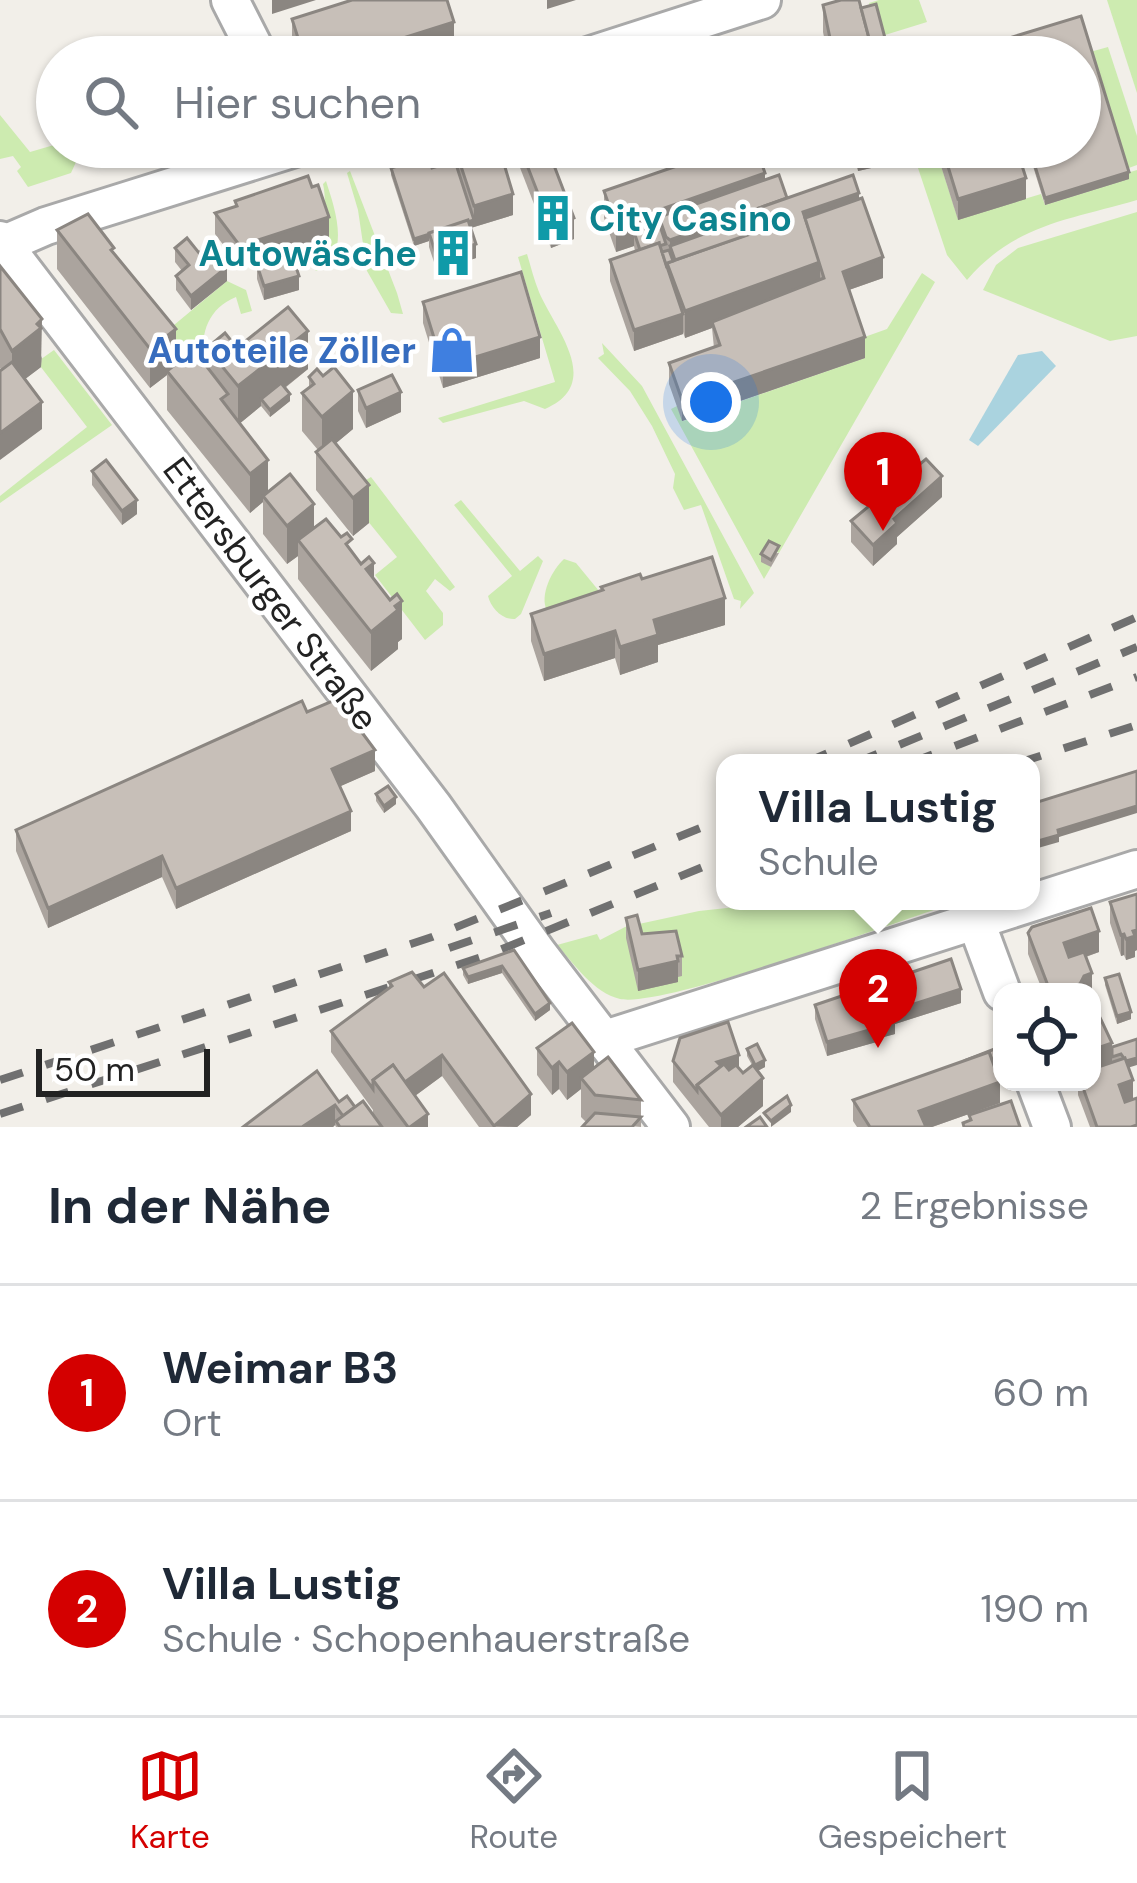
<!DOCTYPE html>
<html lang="de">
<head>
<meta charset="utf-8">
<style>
	:root { --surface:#fff; --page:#f2f2f3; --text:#1f2937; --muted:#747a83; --line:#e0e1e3; --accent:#d40000 }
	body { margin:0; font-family:"DM Sans",sans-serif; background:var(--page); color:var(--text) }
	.controls { position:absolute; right:36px; bottom:36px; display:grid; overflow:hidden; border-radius:24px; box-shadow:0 3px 9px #0004 }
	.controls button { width:108px; height:108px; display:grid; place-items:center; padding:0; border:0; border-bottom:3px solid var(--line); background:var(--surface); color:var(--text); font:60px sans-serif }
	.scale { position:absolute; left:36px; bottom:30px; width:174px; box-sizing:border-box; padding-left:12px; border:6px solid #222; border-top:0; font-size:33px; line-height:42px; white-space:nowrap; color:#222; -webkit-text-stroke:9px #fff; paint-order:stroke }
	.you { position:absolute; left:711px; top:402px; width:42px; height:42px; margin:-30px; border:9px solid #fff; border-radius:50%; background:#1a73e8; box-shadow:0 0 0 18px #1a73e833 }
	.badge { display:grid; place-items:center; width:78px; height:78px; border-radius:50%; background:var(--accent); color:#fff; font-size:39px; font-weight:700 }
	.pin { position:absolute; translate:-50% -99px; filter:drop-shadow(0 3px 6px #0008) }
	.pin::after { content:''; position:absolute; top:63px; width:42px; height:36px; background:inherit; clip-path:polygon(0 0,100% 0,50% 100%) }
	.popup { position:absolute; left:716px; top:754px; width:324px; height:156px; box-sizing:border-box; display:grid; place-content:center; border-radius:24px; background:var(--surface); filter:drop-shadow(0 3px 9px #0005); font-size:39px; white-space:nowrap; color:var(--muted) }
	.popup b { font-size:45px; color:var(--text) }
	.popup::after { content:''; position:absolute; left:50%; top:100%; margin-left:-24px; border:24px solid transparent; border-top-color:var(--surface) }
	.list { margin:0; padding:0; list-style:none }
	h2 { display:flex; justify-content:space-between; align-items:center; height:156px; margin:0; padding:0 48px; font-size:51px }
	h2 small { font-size:39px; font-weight:400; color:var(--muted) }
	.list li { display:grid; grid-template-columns:78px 1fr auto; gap:36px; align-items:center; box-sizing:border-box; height:216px; padding:0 48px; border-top:3px solid var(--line) }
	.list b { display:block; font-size:45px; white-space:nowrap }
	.list p { margin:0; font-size:39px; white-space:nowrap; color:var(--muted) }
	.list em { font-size:39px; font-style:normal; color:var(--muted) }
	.icon { flex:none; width:66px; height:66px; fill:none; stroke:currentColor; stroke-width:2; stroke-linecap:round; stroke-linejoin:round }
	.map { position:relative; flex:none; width:1137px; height:1127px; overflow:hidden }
	.search { position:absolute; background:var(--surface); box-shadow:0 3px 9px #0004; left:36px; right:36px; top:36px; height:132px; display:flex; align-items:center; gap:30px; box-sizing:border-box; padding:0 42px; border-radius:66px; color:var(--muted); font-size:45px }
	.sheet { height:588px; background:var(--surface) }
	nav { display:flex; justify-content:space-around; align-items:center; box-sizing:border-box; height:168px; border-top:3px solid var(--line); background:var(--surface); font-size:33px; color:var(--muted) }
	nav a { display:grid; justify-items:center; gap:6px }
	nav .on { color:var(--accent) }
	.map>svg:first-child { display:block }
	.grass { fill:#cdebb0 }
	.water { fill:#aad3df }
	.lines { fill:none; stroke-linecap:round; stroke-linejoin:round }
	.minor-casing { stroke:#a9a9a9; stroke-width:42 }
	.minor { stroke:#fff; stroke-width:36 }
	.rail { stroke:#707070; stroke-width:8; stroke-dasharray:24 24; stroke-linecap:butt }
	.wall { fill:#aba49e }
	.shaded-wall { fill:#8b8681 }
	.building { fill:#c7bfb8; stroke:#8b8681; stroke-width:3 }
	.labels { text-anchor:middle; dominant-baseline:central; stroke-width:9; stroke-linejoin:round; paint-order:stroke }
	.culture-label { font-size:36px; font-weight:bold; fill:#0d838f; stroke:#fff; text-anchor:start }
	.shop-label { font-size:36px; font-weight:bold; fill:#366cbe; stroke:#fff; text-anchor:end }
	.street-label { font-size:36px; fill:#222; stroke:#fff }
</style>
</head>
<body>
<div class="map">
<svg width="1137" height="1127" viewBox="0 0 1137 1127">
	<rect width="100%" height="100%" fill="#f2efe9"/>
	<!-- grass -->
	<g class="grass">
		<path d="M 879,0 L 919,0 L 927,22 L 885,35 L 891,57 L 886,57 L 869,3 Z"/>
		<path d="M 1107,0 L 1137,0 L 1137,93 Z"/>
		<path d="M 1108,47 L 1137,136 L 1137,165 L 1126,169 L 1090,52 Z"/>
		<path d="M 0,115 L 30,152 L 54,145 L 58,149 L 68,149 L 76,162 L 71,173 L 28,187 L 17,171 L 21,167 L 13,156 L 0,159 Z"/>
		<path d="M 911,147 L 935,147 L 958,219 L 1041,194 L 1045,205 L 1128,179 L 1127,173 L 1137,170 L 1137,200 C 1069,220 1015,224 967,280 L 947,255 Z"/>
		<path d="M 350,171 L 397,293 L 403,314 L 391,313 L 367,271 L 358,210 L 347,173 Z"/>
		<path d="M 326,181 C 335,209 352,256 316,271 L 303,246 L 328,237 C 320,213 328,207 323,184 Z"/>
		<path d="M 1137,212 L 1137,336 L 1110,341 L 983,290 L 996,265 L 1018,248 Z"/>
		<path d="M 527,254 C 531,267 534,280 539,292 C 554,328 605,383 545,409 L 524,401 L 443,423 L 438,418 L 555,382 L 518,257 Z"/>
		<path d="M 922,273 L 935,282 L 779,553 L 769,548 L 762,561 L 771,567 L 764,579 L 671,409 L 677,406 L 683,421 L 865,358 L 859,339 L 887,329 Z"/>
		<path d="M 227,281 L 246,290 L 252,311 L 241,314 L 236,297 C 209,308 200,332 204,360 L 195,366 L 168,330 Z"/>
		<path d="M 602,343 L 642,386 L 754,593 L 740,609 L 741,601 L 734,599 L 701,505 L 684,510 L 673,488 L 675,474 L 652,426 L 630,391 L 598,358 L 604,354 Z"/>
		<path d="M 54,350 L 112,425 L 0,503 L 0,496 L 87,427 L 37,362 Z"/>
		<path d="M 350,462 L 366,480 L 371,477 L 455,587 L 450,591 L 435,579 L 426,591 L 443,613 L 443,625 L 425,640 L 375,575 L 397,557 L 332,477 Z"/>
		<path d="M 461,500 L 520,571 L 538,556 L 543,561 L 521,614 L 515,619 C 502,620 491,608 488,596 L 512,576 L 454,505 Z"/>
		<path d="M 564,559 L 576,563 L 599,591 L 595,598 L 547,611 C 539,595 552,570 564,559 Z"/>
		<path d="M 793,901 L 951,901 L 952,904 C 895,922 664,1008 620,999 C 594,993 574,964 557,945 L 597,934 L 600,940 L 625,927 L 699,911 Z"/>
	</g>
	<!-- water -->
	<path class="water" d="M 1042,351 L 1056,366 L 978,446 L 969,440 L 1018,355 Z"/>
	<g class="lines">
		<defs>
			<g id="minor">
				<path d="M 230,0 L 259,57"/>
				<path d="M 585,57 L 762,0"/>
				<path d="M 0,240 L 433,806 L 537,952 L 671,1127"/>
				<path d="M 0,246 L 46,226 L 298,147"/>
				<path d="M 975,919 L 1002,992"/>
				<path d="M 602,1040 L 1137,869"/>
				<path d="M 1035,1082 L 1052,1127"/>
			</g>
		</defs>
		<!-- minor casing -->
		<use href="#minor" class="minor-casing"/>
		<!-- minor -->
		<use href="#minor" class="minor"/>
		<!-- rail -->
		<g class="rail">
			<path d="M 805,763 L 1137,617"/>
			<path d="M 855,763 L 1137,647"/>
			<path d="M 910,763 L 1137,677"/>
			<path d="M 1018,763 L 1137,725"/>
			<path d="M 449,948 L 551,913"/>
			<path d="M 0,1080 L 432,937 L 725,818"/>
			<path d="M 0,1114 L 485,956 L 725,858"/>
		</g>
	</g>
	<!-- wall -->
	<g class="wall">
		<path d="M 823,5 L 861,8 L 890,57 L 828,57 L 823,32 Z"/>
		<path d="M 1081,16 L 1129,172 L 1129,179 L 1045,205 L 1027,147 L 1080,147 L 1080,57 L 999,57 L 996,42 Z"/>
		<path d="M 292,19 L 454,42 L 408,57 L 298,57 L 292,40 Z"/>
		<path d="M 512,147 L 547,147 L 574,239 L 551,248 Z"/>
		<path d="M 850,147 L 902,147 L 902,161 L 858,171 Z"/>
		<path d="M 935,147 L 1016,147 L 1026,199 L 958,220 Z"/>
		<path d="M 455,148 L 513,215 L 471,228 L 476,258 L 437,271 L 429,247 L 429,241 L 414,246 L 391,175 L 391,168 L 432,168 L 455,161 Z"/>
		<path d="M 765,179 L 787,198 L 859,199 L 883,278 L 849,290 L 865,358 L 682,421 L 669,384 L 669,363 L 714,348 L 712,328 L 685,338 L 683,332 L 683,334 L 634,351 L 610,281 L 610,260 L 635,251 L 634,246 L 616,252 L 604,218 L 604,191 Z"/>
		<path d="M 235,201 L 329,238 L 281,253 L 299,290 L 264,300 L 257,279 L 257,265 L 270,262 L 269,257 L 240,267 L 215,234 L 215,213 L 235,207 Z"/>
		<path d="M 57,230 L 114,255 L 176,364 L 207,367 L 207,348 L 237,348 L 308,369 L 285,388 L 290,401 L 270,417 L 261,406 L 240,423 L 268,492 L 314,528 L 352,552 L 374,580 L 402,639 L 398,642 L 398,649 L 371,671 L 298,579 L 298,556 L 287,564 L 263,534 L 263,502 L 250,513 L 167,410 L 167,375 L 150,388 L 57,269 Z"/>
		<path d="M 175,248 L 199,253 L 227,281 L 191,310 L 176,290 L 176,276 L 182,271 L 175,262 Z"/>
		<path d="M 0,266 L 42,358 L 41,367 L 25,379 L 42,429 L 0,368 Z"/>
		<path d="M 423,302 L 540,358 L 443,388 L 423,323 Z"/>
		<path d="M 309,377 L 353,429 L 336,443 L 369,523 L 353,536 L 316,490 L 316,452 L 318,450 L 302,431 L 302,393 L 309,388 Z"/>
		<path d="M 358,390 L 401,412 L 366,428 L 358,411 Z"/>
		<path d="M 92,471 L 137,514 L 122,525 L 92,485 Z"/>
		<path d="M 942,497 L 897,537 L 897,544 L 873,566 L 851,542 L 851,521 Z"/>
		<path d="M 779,553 L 771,567 L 761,562 L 761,554 Z"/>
		<path d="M 642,579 L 725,625 L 658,645 L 658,662 L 620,675 L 615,658 L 544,681 L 531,641 L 531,614 L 601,591 L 601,587 Z"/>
		<path d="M 307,712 L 375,771 L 340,786 L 351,831 L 176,909 L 162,877 L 48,928 L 16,851 L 16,830 Z"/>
		<path d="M 376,794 L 396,804 L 384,813 L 376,801 Z"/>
		<path d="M 1137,894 L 1137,950 L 1135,951 L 1135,957 L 1126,960 L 1124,955 L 1121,956 L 1110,923 L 1110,902 Z"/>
		<path d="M 626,918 L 642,934 L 682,956 L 682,976 L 678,977 L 678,982 L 638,991 L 626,938 Z"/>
		<path d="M 1028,933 L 1099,952 L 1086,957 L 1092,973 L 1092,994 L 1092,992 L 1043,992 L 1028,954 Z"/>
		<path d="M 514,950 L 550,1010 L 535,1021 L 502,973 L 468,984 L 463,975 L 463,968 Z"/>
		<path d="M 1105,978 L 1131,1019 L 1117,1024 L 1105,985 Z"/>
		<path d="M 389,982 L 531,1115 L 517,1127 L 479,1127 L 442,1076 L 415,1096 L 428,1127 L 336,1127 L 335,1125 L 333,1127 L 243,1127 L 339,1102 L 373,1114 L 373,1110 L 331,1052 L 331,1031 L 389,988 Z"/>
		<path d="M 961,1003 L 895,1024 L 895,1034 L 880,1038 L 880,1041 L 827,1056 L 815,1019 L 815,1005 Z"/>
		<path d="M 1137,1039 L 1128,1068 L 1137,1127 L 1090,1127 L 1078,1095 L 1078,1082 L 1092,1082 L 1112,1047 Z"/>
		<path d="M 537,1048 L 594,1068 L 641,1100 L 641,1127 L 586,1122 L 581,1117 L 581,1089 L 567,1100 L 559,1089 L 552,1095 L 537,1075 Z"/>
		<path d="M 747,1049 L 765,1067 L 758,1071 L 763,1106 L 738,1127 L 709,1127 L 673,1082 L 673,1061 L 739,1068 L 743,1073 L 752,1065 L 747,1056 Z"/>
		<path d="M 1001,1067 L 995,1069 L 1000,1103 L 932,1127 L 857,1127 L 853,1121 L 853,1100 Z"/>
	</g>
	<!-- shaded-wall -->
	<g class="shaded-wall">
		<path d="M 272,0 L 316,0 L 272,14 Z"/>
		<path d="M 547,0 L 576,0 L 547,9 Z"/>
		<path d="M 454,22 L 454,42 L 408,57 L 343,57 Z"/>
		<path d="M 858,147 L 902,147 L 902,161 L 858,171 Z"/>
		<path d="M 1129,172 L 1129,179 L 1045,205 L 1045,198 Z"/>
		<path d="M 765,173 L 765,200 L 659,217 L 659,237 L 634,232 L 634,246 L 616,252 L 616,225 Z"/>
		<path d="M 1026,178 L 1026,199 L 958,220 L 958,199 Z"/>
		<path d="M 859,193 L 859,220 L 809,237 L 803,212 Z"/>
		<path d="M 513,194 L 513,215 L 431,240 L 474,220 L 474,206 Z"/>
		<path d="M 757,209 L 757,229 L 670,246 L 670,240 Z"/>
		<path d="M 329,217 L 329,238 L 271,257 L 269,250 L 269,257 L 240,267 L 240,246 Z"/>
		<path d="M 574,218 L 574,239 L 551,248 L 551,227 Z"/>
		<path d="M 429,234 L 429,241 L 414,246 L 414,239 Z"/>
		<path d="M 476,244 L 476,258 L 437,271 L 437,257 Z"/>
		<path d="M 883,257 L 883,278 L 843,292 L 843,272 Z"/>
		<path d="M 820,262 L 820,289 L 712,322 L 712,328 L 685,338 L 685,311 Z"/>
		<path d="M 227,267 L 227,281 L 191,310 L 191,296 Z"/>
		<path d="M 299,276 L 299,290 L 264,300 L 264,286 Z"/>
		<path d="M 683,314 L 683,334 L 634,351 L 634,330 Z"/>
		<path d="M 42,319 L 41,367 L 12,389 L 12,351 Z"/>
		<path d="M 176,329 L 176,368 L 167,371 L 167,375 L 150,388 L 150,349 Z"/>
		<path d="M 308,331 L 308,369 L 265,403 L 261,399 L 261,406 L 238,425 L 238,386 Z"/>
		<path d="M 540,337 L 540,358 L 443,388 L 443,367 Z"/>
		<path d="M 865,337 L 865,358 L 682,421 L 682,400 Z"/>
		<path d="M 353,391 L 353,429 L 322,455 L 322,417 Z"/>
		<path d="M 401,392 L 401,412 L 366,428 L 366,408 Z"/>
		<path d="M 290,394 L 290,401 L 270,417 L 270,410 Z"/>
		<path d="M 42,402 L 42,429 L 0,460 L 0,433 Z"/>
		<path d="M 268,460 L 268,498 L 263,496 L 263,502 L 250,513 L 250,474 Z"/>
		<path d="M 942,476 L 942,497 L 897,537 L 897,544 L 873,566 L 873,545 L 894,519 Z"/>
		<path d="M 369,485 L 369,523 L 353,536 L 353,498 Z"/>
		<path d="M 137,500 L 137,514 L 122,525 L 122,511 Z"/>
		<path d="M 314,504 L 314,542 L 298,540 L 298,556 L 287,564 L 287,526 Z"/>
		<path d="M 374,563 L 374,602 L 366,569 Z"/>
		<path d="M 725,598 L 725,625 L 658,645 L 658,662 L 620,675 L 620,647 L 654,620 Z"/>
		<path d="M 402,601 L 402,639 L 398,642 L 398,649 L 371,671 L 371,632 Z"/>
		<path d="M 615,631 L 615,658 L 544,681 L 544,654 Z"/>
		<path d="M 375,750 L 375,771 L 332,790 L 332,769 Z"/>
		<path d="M 396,797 L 396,804 L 384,813 L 384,806 Z"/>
		<path d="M 1137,806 L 1137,813 L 1059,837 L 1059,842 L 1031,850 L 1031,843 L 1058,830 Z"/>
		<path d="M 351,811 L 351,831 L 176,909 L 176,888 Z"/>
		<path d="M 162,856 L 162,877 L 48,928 L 48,908 Z"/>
		<path d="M 1137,930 L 1137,950 L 1135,951 L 1135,957 L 1126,960 L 1126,939 L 1133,931 Z"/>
		<path d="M 1099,931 L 1099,952 L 1064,964 L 1064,943 Z"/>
		<path d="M 1124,934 L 1124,955 L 1121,956 L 1121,935 Z"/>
		<path d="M 678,961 L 678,982 L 638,991 L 638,970 Z"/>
		<path d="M 502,966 L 502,973 L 468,984 L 468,977 Z"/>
		<path d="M 1092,973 L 1092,994 L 1092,992 L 1050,992 Z"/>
		<path d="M 961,989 L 961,1003 L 895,1024 L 895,1034 L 880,1038 L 880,1041 L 827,1056 L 827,1042 L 879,1024 L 892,1011 Z"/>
		<path d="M 550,1003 L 550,1010 L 535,1021 L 535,1014 Z"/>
		<path d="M 1131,1012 L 1131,1019 L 1117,1024 L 1117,1016 Z"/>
		<path d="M 1112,1043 L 1112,1064 L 1092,1071 L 1092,1050 Z"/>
		<path d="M 594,1052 L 594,1079 L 581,1078 L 581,1089 L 567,1100 L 567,1072 Z"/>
		<path d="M 442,1055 L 442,1076 L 397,1109 L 397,1088 Z"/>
		<path d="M 739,1055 L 739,1076 L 724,1080 L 717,1062 Z"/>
		<path d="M 1137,1058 L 1137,1065 L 1124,1069 L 1124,1062 Z"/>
		<path d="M 765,1060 L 765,1067 L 755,1072 L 755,1065 Z"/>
		<path d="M 559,1062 L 559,1089 L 552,1095 L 552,1068 Z"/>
		<path d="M 763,1078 L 763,1106 L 738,1127 L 721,1127 L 721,1115 Z"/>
		<path d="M 1133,1080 L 1133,1101 L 1119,1106 L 1119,1085 Z"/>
		<path d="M 1000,1082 L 1000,1103 L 932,1127 L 919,1127 L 919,1111 Z"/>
		<path d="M 531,1094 L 531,1115 L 517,1127 L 494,1126 Z"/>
		<path d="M 335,1105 L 335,1125 L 333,1127 L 302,1127 Z"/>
		<path d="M 791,1105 L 791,1112 L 771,1127 L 771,1121 Z"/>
		<path d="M 428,1114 L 428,1127 L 410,1127 Z"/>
	</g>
	<!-- building -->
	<g class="building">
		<path d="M 352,0 L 447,0 L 454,22 L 343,57 L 304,57 L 292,19 Z"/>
		<path d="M 841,0 L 859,0 L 874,57 L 834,57 L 823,5 Z"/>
		<path d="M 876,4 L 890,57 L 874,57 L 861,8 Z"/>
		<path d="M 1081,16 L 1129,172 L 1045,198 L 1029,147 L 1080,147 L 1080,57 L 1001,57 L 996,42 Z"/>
		<path d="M 985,46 L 989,57 L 949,57 Z"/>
		<path d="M 499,147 L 513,194 L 474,206 L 455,148 Z"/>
		<path d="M 520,147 L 547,147 L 574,218 L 551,227 Z"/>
		<path d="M 732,147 L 756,147 L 765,173 L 616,225 L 604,191 Z"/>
		<path d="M 942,147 L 1016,147 L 1026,178 L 958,199 Z"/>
		<path d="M 428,156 L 432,168 L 455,161 L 474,220 L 414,239 L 391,168 Z"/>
		<path d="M 779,175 L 787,198 L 759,208 L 759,215 L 757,209 L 670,240 L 666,237 L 659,217 Z"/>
		<path d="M 853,175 L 859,193 L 803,212 L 820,262 L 685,311 L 667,263 L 766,228 L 759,208 Z"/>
		<path d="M 308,176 L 312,187 L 318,185 L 329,217 L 240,246 L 215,213 L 237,206 L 235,201 Z"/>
		<path d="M 862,198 L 883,257 L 843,272 L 865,337 L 682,400 L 669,363 L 720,345 L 712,322 L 824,278 L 805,218 Z"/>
		<path d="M 88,214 L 114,248 L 111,250 L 116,256 L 176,329 L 150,349 L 57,230 Z"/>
		<path d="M 757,215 L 762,230 L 675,260 L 670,246 Z"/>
		<path d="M 468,220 L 476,244 L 437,257 L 429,233 Z"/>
		<path d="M 659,223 L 666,244 L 659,246 L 659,243 L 640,250 L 634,232 Z"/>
		<path d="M 187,238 L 199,253 L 209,245 L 227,267 L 191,296 L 176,276 L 189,265 L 175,248 Z"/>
		<path d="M 659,243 L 683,314 L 634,330 L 610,260 Z"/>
		<path d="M 279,247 L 282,258 L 272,261 L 269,250 Z"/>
		<path d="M 669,250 L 673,261 L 667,263 L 667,268 L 662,252 Z"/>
		<path d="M 292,255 L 299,276 L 264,286 L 257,265 Z"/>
		<path d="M 0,266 L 42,319 L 37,324 L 41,328 L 12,351 L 0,329 Z"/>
		<path d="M 521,272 L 540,337 L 443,367 L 423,302 Z"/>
		<path d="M 288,307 L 308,331 L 238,386 L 207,348 L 225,333 L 237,348 Z"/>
		<path d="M 194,350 L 228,394 L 221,399 L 268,460 L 250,474 L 167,371 Z"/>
		<path d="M 12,362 L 42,402 L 0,433 L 0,371 Z"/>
		<path d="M 334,367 L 353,391 L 322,417 L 302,393 L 314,384 L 309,377 L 317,369 L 323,376 Z"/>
		<path d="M 392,375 L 401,392 L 366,408 L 358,390 Z"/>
		<path d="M 281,383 L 290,394 L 270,410 L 261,399 Z"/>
		<path d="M 332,439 L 369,485 L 353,498 L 316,452 Z"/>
		<path d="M 926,459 L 942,476 L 894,519 L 897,523 L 873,545 L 851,521 Z"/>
		<path d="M 106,460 L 137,500 L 122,511 L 92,471 Z"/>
		<path d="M 290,474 L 314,504 L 287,526 L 263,496 Z"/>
		<path d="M 326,519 L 341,537 L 347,533 L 352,539 L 346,544 L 361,564 L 369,557 L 374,563 L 366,569 L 390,600 L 397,594 L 402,601 L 395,606 L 398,610 L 371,632 L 298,540 Z"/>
		<path d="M 769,541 L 779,546 L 771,560 L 761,554 Z"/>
		<path d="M 712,557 L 725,598 L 654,620 L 658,635 L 620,647 L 615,631 L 544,654 L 531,614 L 603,590 L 601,587 L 640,574 L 642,579 Z"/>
		<path d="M 337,699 L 375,750 L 332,769 L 351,811 L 176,888 L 162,856 L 48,908 L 16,830 L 302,701 L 307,712 Z"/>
		<path d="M 1137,771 L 1137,806 L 1058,830 L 1059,835 L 1031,843 L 1031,804 Z"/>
		<path d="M 388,786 L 396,797 L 384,806 L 376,794 Z"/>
		<path d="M 1137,894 L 1137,930 L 1133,931 L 1135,936 L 1126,939 L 1124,934 L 1121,935 L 1110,902 Z"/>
		<path d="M 1091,908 L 1099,931 L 1064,943 L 1069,957 L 1084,952 L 1092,973 L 1084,976 L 1080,984 L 1050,991 L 1028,933 L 1032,927 Z"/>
		<path d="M 637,915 L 642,934 L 676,931 L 682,956 L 677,956 L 678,961 L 638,970 L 626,918 Z"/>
		<path d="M 514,950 L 550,1003 L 535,1014 L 502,966 L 468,977 L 463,968 Z"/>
		<path d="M 951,959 L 961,989 L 892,1011 L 895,1020 L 879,1024 L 880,1027 L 827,1042 L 815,1005 Z"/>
		<path d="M 412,972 L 424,987 L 444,973 L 531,1094 L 494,1126 L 442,1055 L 405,1082 L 393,1065 L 373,1080 L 373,1089 L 331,1031 L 392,986 L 389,982 Z"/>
		<path d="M 1119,974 L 1131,1012 L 1117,1016 L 1105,978 Z"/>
		<path d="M 1095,1007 L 1112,1043 L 1092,1050 L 1092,1008 Z"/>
		<path d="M 728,1022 L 739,1055 L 717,1062 L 721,1066 L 697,1085 L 697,1091 L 673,1061 L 680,1038 Z"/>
		<path d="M 572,1023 L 594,1052 L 567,1072 L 559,1062 L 552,1068 L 537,1048 Z"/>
		<path d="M 1137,1039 L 1137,1058 L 1126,1061 L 1121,1054 L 1112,1057 L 1112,1047 Z"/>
		<path d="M 757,1044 L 765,1060 L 755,1065 L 747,1049 Z"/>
		<path d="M 997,1048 L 1001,1060 L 993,1063 L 989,1052 L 964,1061 Z"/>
		<path d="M 989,1052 L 1000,1082 L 919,1111 L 926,1127 L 870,1127 L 853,1100 Z"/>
		<path d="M 608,1057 L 641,1100 L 595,1095 L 581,1078 Z"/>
		<path d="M 1125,1058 L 1133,1080 L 1119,1085 L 1125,1102 L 1137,1098 L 1137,1125 L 1131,1127 L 1097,1127 L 1081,1082 L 1092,1082 L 1092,1069 Z"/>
		<path d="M 724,1064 L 729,1070 L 736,1065 L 743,1073 L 753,1065 L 763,1078 L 721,1115 L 697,1085 Z"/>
		<path d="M 393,1065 L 428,1114 L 410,1127 L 408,1127 L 373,1080 Z"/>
		<path d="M 317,1071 L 339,1102 L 347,1096 L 355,1107 L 343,1116 L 335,1105 L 302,1127 L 243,1127 Z"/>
		<path d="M 787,1096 L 791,1105 L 771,1121 L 764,1113 Z"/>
		<path d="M 363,1101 L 382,1127 L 340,1127 L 336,1121 Z"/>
		<path d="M 1011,1101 L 1020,1127 L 964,1127 L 963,1123 L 971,1120 L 969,1115 Z"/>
		<path d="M 595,1113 L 641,1117 L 632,1127 L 582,1127 Z"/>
		<path d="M 760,1117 L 767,1127 L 746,1127 Z"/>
	</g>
	<!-- icons -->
	<defs>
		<symbol id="building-bare" viewBox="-9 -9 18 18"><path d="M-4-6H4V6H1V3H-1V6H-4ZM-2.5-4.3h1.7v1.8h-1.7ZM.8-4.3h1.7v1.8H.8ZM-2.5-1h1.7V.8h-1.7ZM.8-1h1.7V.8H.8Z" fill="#0f9aa8" stroke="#fff" stroke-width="2.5" paint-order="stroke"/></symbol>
		<symbol id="shop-bare" viewBox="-9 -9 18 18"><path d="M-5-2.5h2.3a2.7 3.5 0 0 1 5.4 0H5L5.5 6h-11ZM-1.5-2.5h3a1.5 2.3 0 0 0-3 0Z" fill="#3f7fe0" stroke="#fff" stroke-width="2.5" paint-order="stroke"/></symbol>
	</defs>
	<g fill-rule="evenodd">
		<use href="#building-bare" x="520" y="185" width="66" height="66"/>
		<use href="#building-bare" x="420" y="220" width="66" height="66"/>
		<use href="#shop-bare" x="419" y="317" width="66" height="66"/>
	</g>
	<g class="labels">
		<!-- culture labels -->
		<g class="culture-label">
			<text x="589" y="218">City Casino</text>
			<text x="417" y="253" text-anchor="end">Autowäsche</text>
		</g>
		<!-- shop labels -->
		<g class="shop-label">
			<text x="416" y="350">Autoteile Zöller</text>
		</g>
		<!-- street labels -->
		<g class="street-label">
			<text transform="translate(271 594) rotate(53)">Ettersburger Straße</text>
		</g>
	</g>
</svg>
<div class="controls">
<button><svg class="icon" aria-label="locate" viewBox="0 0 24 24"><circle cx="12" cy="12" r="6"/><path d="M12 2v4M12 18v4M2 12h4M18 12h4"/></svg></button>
</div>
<div class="scale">50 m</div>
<div class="you"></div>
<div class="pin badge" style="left:883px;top:531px">1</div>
<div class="pin badge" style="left:878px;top:1048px">2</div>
<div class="popup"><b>Villa Lustig</b>Schule</div>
<div class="search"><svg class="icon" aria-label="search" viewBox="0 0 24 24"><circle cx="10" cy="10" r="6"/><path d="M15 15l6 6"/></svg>Hier suchen</div>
</div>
<section class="sheet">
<h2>In der Nähe<small>2 Ergebnisse</small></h2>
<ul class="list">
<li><span class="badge">1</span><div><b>Weimar B3</b><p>Ort</p></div><em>60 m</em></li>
<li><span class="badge">2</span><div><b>Villa Lustig</b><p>Schule · Schopenhauerstraße</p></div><em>190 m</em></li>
</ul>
</section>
<nav>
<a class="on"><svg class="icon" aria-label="map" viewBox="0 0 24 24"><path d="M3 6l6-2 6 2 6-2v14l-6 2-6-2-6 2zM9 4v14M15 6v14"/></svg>Karte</a>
<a><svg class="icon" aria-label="directions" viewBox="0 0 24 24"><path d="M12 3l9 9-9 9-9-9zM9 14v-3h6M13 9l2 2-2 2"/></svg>Route</a>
<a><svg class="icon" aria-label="saved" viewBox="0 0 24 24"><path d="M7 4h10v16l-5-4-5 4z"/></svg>Gespeichert</a>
</nav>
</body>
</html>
